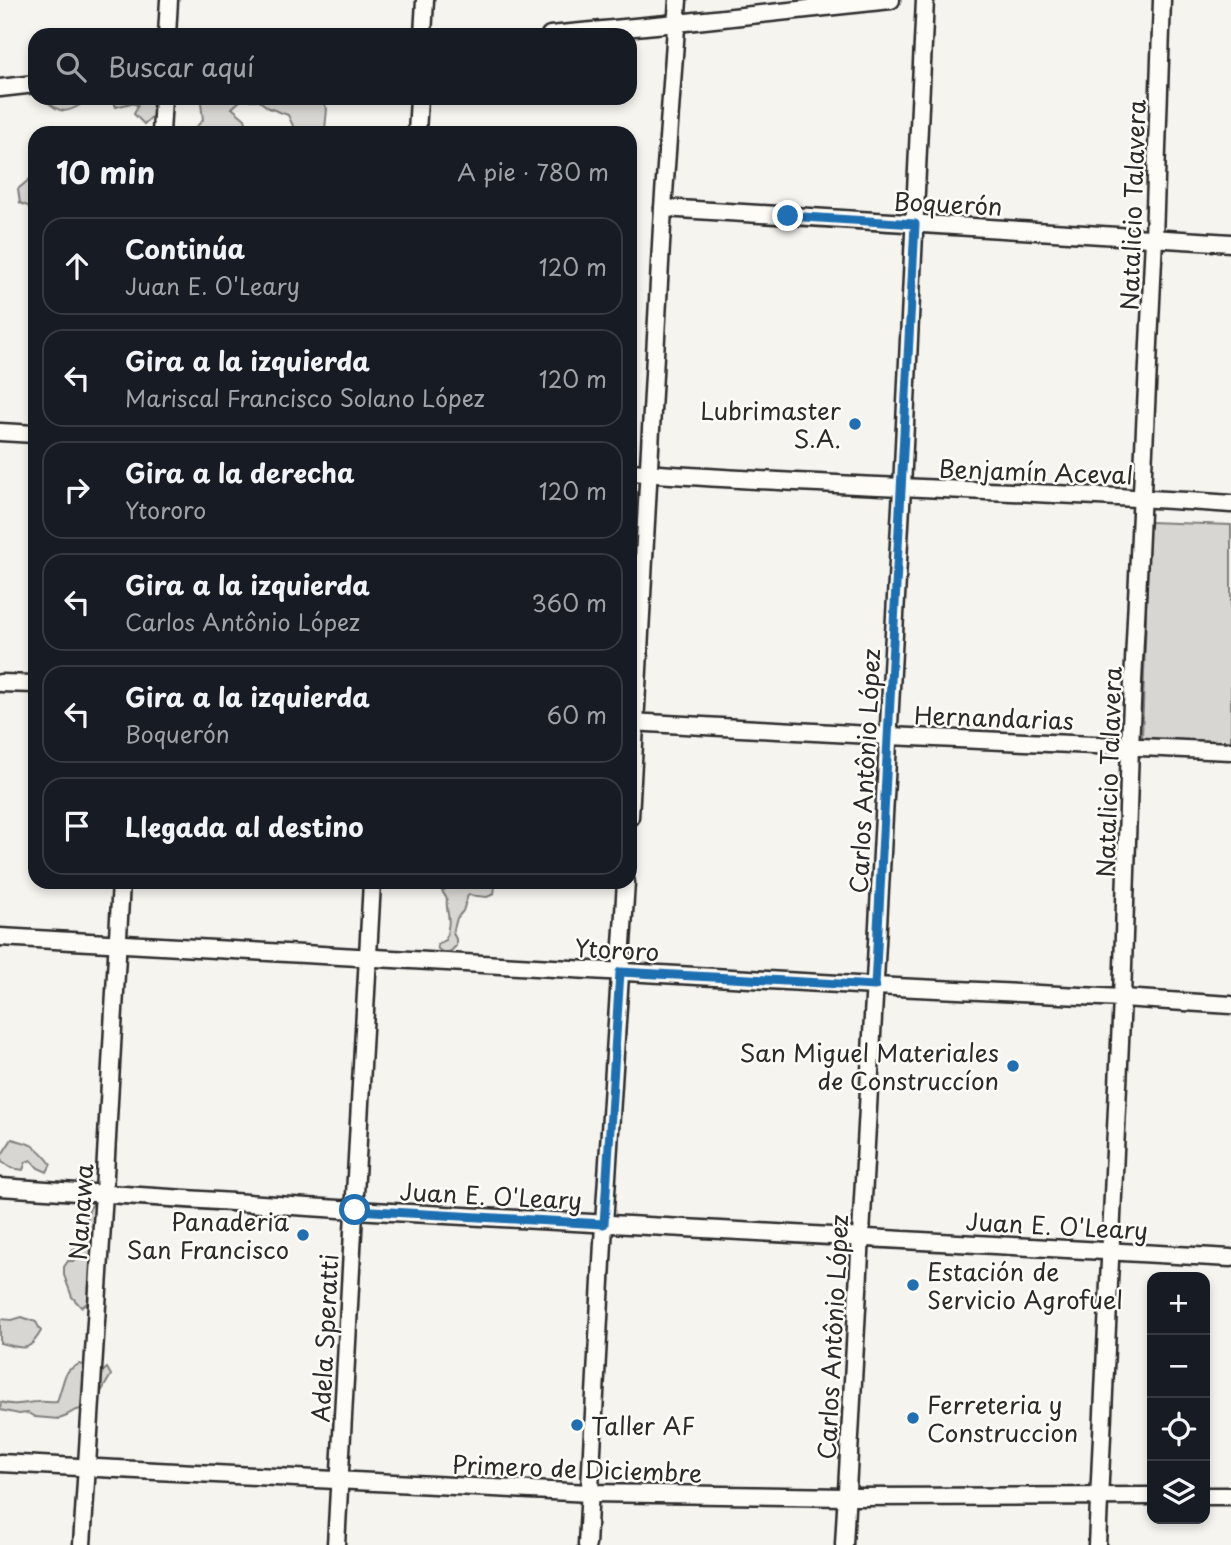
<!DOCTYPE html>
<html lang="es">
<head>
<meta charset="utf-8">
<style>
	:root { --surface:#171b24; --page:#20242c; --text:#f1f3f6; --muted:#9ea1a6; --line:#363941 }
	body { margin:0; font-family:"Playpen Sans",sans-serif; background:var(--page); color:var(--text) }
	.controls { position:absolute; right:21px; bottom:21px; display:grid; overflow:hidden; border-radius:14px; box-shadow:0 4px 10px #0003 }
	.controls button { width:63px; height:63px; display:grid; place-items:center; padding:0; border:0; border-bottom:2px solid var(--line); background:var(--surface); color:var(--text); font:35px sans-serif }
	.stop { position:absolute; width:21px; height:21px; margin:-16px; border:5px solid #1f6fb2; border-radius:50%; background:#fff }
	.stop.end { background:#1f6fb2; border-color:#fff; box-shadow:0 2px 7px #0008 }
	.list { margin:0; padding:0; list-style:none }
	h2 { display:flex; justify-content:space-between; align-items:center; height:91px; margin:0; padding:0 28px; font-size:30px }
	h2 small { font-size:23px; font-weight:400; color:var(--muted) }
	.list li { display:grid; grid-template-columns:46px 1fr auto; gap:21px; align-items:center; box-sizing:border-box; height:98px; margin:0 14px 14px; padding:0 14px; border:2px solid var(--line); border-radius:21px }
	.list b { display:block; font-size:26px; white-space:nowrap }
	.list p { margin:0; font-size:23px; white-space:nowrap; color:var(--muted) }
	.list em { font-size:23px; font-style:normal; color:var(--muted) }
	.icon { flex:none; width:38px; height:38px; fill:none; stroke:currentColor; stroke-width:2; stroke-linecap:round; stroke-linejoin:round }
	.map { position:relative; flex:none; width:1231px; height:1545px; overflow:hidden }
	.search { position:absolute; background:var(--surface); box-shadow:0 4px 10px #0003; left:28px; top:28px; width:609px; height:77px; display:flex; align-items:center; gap:18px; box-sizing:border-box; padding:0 24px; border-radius:21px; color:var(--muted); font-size:26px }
	.panel { position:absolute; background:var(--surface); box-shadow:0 4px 10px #0003; left:28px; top:126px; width:609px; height:763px; border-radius:21px }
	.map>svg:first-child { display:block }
	.green { fill:#d7d6d2; stroke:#81807e; stroke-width:2 }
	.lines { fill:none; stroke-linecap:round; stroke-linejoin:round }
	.street-casing { stroke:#2b2b2b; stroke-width:21 }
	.street { stroke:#fdfcf7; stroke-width:16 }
	.route { stroke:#1f6fb2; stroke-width:9 }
	.poi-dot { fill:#1f6fb2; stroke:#fdfcf7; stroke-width:2.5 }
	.labels { text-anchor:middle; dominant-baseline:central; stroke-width:5; stroke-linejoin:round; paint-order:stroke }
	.street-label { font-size:24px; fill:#2b2b2b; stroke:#fdfcf7 }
	.poi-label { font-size:24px; fill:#2b2b2b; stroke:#fdfcf7; text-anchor:end }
</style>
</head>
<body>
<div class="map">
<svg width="1231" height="1545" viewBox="0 0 1231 1545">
	<rect width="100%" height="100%" fill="#f5f4ef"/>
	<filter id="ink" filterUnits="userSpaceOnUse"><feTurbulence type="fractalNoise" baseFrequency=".0143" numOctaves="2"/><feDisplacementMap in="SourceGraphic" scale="14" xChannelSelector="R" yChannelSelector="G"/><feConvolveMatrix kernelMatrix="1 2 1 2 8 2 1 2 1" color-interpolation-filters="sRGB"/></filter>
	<g filter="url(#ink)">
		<!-- green -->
		<g class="green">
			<path d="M 46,98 L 79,98 L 80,105 C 65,114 59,112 46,101 Z"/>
			<path d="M 112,98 L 150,98 L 152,99 L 154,115 L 144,124 L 134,114 L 138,105 L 131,103 L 116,107 Z"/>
			<path d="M 205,98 L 320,98 L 327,109 L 325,129 C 314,135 305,133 294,128 L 288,115 L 269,108 L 258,100 L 241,100 L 232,108 L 245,119 L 249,133 L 190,133 L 203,120 L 201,103 Z"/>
			<path d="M 30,179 L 35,179 L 35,216 L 28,206 L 20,203 L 18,189 Z"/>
			<path d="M 1149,522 L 1231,525 L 1231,742 L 1142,738 Z"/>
			<path d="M 442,882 L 493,882 L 495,886 L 494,894 L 487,897 L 468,895 L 463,911 L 457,918 L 453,933 L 456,939 L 456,946 L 451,951 L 444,953 L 438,949 L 437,944 L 446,940 C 445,936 448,932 448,928 C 451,918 445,908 447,899 L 442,891 L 447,888 Z"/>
			<path d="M 12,1139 C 33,1144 38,1147 51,1164 L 47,1172 L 38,1168 L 31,1160 L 26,1162 L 23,1170 L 11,1168 L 2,1162 L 1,1156 Z"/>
			<path d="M 93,1204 L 100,1208 L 91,1297 L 86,1304 L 81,1307 L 72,1297 L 64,1275 L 64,1267 L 68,1261 L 75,1261 L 75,1256 L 71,1251 C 74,1249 78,1247 81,1245 C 92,1234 82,1215 93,1204 Z"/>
			<path d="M 22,1317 L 36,1322 L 41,1331 C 28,1354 23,1348 0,1343 L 0,1319 L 12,1320 Z"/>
			<path d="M 79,1364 L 89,1367 L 94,1376 L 101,1373 L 107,1368 L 111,1375 L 97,1399 L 90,1406 L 74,1411 L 67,1415 L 67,1416 L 59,1419 L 35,1417 L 28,1413 L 19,1414 L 0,1410 L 1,1402 C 14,1407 25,1402 38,1402 C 45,1401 50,1403 57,1402 L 65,1376 L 69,1370 Z"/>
		</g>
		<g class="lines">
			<defs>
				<g id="street">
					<path d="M 167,35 L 169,0"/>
					<path d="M 423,35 L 425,0"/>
					<path d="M 550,35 L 677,23 L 891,0"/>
					<path d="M 0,88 L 35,84"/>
					<path d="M 161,133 L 163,98"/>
					<path d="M 417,133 L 419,98"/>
					<path d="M 663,208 L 1231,243"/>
					<path d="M 0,432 L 35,434"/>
					<path d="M 630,472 C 830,487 1031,490 1231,504"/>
					<path d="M 0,683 L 35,684"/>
					<path d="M 630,722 L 889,736 L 1231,751"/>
					<path d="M 630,817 L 663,208 L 678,0"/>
					<path d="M 0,937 L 875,986 L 1122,998 L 1231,1005"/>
					<path d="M 0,1187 L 355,1210 L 1231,1258"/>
					<path d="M 0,1463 L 590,1493 L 846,1497 L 1152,1496"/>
					<path d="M 1205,1496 L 1231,1496"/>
					<path d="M 82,1545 L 104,1193 L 121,882"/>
					<path d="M 336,1545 L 372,882"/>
					<path d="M 587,1545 L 604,1224 L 626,882"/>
					<path d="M 844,1545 L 902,488 L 925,0"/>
					<path d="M 1097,1545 L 1122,998 L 1130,746 L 1154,238 L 1162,0"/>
				</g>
			</defs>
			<!-- street casing -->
			<use href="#street" class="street-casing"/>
			<!-- street -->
			<use href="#street" class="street"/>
		</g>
	</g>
	<g class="lines" filter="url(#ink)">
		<!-- route -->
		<path class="route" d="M 355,1210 L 604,1224 L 620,972 L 875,986 L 915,224 L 788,216"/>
	</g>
	<!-- markers -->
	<g class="poi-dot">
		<circle cx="855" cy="424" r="7"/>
		<circle cx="1013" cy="1066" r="7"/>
		<circle cx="303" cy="1235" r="7"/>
		<circle cx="913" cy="1285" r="7"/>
		<circle cx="913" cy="1418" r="7"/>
		<circle cx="577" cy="1425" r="7"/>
	</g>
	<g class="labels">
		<!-- street labels -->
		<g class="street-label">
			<text transform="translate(948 203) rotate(3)">Boquerón</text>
			<text transform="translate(1132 205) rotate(-88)">Natalicio Talavera</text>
			<text transform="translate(1036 471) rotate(2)">Benjamín Aceval</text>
			<text transform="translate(994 717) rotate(2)">Hernandarias</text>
			<text transform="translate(864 771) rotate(-87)">Carlos Antônio López</text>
			<text transform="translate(1108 772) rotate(-88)">Natalicio Talavera</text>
			<text transform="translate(617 949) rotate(3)">Ytororo</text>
			<text transform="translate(491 1195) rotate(3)">Juan E. O'Leary</text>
			<text transform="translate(80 1212) rotate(-86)">Nanawa</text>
			<text transform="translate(1057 1225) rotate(3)">Juan E. O'Leary</text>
			<text transform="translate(832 1337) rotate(-87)">Carlos Antônio López</text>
			<text transform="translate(324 1338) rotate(-87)">Adela Speratti</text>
			<text transform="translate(577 1468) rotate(2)">Primero de Diciembre</text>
		</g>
		<!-- poi labels -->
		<g class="poi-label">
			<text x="841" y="410">Lubrimaster<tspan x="841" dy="28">S.A.</tspan></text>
			<text x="999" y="1052">San Miguel Materiales<tspan x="999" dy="28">de Construccíon</tspan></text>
			<text x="289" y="1221">Panaderia<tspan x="289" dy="28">San Francisco</tspan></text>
			<text x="927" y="1271" text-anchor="start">Estación de<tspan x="927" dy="28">Servicio Agrofuel</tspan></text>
			<text x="927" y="1404" text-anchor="start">Ferreteria y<tspan x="927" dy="28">Construccion</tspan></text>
			<text x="591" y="1425" text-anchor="start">Taller AF</text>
		</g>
	</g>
</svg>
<div class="controls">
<button>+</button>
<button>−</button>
<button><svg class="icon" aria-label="locate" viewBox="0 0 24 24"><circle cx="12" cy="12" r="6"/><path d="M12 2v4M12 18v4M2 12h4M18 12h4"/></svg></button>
<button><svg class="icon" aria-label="layers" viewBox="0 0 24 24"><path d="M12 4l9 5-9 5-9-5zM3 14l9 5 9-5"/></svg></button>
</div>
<div class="stop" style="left:355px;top:1210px"></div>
<div class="stop end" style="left:788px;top:216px"></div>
<div class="search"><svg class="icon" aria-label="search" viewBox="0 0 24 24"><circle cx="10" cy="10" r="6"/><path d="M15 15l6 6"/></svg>Buscar aquí</div>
<section class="panel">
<h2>10 min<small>A pie · 780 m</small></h2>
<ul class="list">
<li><svg class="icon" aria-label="ahead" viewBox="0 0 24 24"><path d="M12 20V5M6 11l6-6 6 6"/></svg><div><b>Continúa</b><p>Juan E. O'Leary</p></div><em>120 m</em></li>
<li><svg class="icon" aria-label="left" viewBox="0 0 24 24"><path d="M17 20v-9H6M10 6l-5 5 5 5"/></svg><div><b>Gira a la izquierda</b><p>Mariscal Francisco Solano López</p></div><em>120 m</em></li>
<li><svg class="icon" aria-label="right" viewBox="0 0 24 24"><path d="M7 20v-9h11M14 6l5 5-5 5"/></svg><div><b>Gira a la derecha</b><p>Ytororo</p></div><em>120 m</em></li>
<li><svg class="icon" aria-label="left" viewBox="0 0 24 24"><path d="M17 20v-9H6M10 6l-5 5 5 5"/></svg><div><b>Gira a la izquierda</b><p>Carlos Antônio López</p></div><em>360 m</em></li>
<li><svg class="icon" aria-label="left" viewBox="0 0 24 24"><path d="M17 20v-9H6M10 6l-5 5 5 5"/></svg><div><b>Gira a la izquierda</b><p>Boquerón</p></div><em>60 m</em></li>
<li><svg class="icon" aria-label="arrive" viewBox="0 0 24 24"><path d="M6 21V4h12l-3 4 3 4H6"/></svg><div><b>Llegada al destino</b></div></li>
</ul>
</section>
</div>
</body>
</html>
